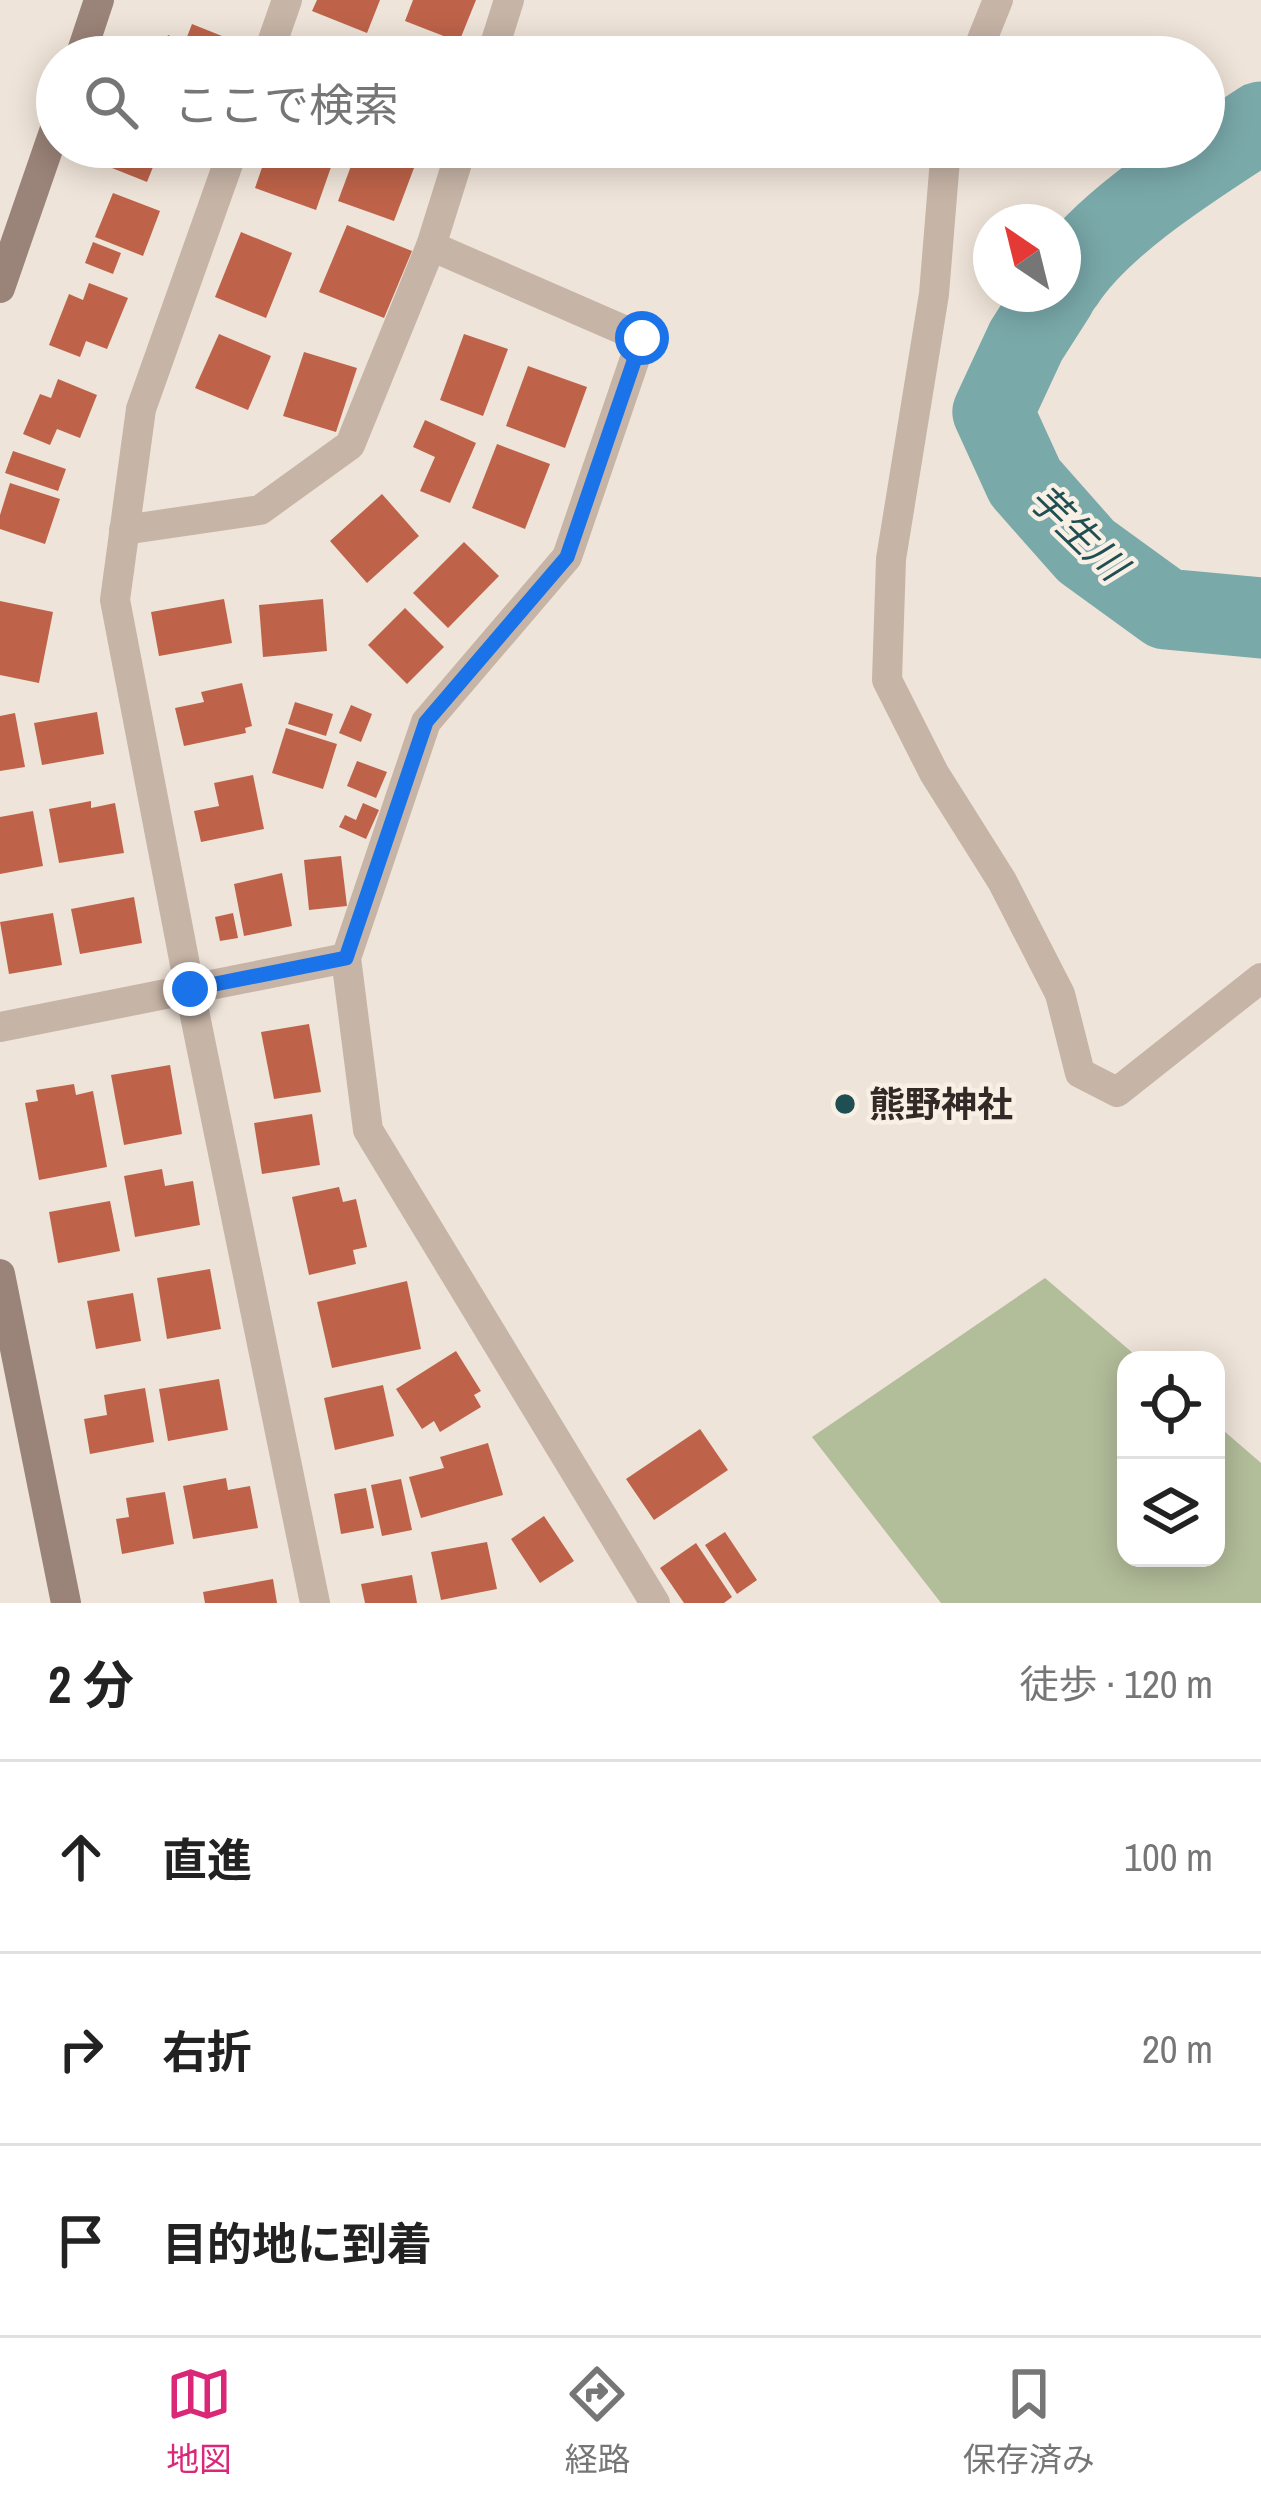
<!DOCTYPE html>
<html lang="ja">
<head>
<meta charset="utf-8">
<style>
	:root { --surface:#fff; --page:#f2f2f2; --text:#222; --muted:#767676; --line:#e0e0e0; --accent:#db2777 }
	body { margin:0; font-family:"Archivo Narrow","Noto Sans JP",sans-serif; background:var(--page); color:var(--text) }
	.controls { position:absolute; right:36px; bottom:36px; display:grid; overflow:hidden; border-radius:24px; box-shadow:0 6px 30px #0003 }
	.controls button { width:108px; height:108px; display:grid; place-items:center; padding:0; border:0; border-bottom:3px solid var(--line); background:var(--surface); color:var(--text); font:60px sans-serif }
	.compass { position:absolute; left:973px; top:204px; width:108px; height:108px; border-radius:50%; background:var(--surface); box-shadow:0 6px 30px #0003; rotate:325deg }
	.stop { position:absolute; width:36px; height:36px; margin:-27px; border:9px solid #1a73e8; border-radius:50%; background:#fff }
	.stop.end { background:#1a73e8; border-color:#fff; box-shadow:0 3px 12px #0008 }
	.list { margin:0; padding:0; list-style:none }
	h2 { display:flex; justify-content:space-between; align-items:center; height:156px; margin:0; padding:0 48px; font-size:51px }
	h2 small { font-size:39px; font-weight:400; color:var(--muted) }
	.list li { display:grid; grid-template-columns:78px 1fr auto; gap:36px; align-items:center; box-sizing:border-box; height:192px; padding:0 48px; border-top:3px solid var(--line) }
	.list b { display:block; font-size:45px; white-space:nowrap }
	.list em { font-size:39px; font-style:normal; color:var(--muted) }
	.icon { flex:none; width:66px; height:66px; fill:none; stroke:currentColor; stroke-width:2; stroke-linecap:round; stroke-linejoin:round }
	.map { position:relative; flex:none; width:1261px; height:1603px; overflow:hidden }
	.search { position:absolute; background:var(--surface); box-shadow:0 6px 30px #0003; left:36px; right:36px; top:36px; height:132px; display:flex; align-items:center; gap:30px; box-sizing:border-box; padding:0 42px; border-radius:66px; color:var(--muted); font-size:45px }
	.sheet { height:732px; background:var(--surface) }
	nav { display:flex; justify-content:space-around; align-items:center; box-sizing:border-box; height:168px; border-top:3px solid var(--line); background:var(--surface); font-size:33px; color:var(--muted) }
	nav a { display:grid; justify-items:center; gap:6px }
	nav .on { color:var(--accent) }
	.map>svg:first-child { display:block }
	.green { fill:#b2bd9a }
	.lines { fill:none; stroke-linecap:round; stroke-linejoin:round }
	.river { stroke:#7aa9aa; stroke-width:81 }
	.building { fill:#be6349 }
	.street { stroke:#c6b4a6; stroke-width:30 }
	.secondary { stroke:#9a8378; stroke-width:30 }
	.route { stroke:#1a73e8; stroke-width:15 }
	.poi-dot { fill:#1f4f52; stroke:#f8efe5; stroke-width:4.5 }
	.labels { text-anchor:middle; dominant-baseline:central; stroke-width:9; stroke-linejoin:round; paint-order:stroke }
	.poi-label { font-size:36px; font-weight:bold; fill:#332a27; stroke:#f8efe5; text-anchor:start }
	.water-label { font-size:39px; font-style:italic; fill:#1f4f52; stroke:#f8efe5 }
</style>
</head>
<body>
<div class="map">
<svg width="1261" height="1603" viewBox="0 0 1261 1603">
	<rect width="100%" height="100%" fill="#efe4d9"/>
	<!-- green -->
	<path class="green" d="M 1045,1278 L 1141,1360 L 1126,1360 L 1126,1558 L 1216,1558 L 1216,1424 L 1261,1463 L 1261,1603 L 941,1603 L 812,1437 Z"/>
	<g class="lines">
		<!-- river -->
		<g class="river">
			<path d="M 1063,283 C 1103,221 1199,163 1261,122"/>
			<path d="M 1056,294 L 1026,341 L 993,412 L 1025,482 L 1086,551 L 1166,609 L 1261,618"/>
		</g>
	</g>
	<!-- building -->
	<g class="building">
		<path d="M 317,0 L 380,0 L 367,33 L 312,11 Z"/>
		<path d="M 413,0 L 476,0 L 459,42 L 405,21 Z"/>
		<path d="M 192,24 L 242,44 L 237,57 L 159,57 L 168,35 L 185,42 Z"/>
		<path d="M 313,42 L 350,57 L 306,57 Z"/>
		<path d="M 404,43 L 438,57 L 398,57 Z"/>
		<path d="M 120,147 L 183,147 L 176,165 L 157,157 L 147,182 L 112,168 Z"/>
		<path d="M 269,147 L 337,150 L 316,210 L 255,188 Z"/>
		<path d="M 358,147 L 406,147 L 420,152 L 394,221 L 338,201 Z"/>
		<path d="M 113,193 L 160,211 L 143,256 L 95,237 Z"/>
		<path d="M 347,225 L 412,251 L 384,318 L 319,292 Z"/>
		<path d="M 241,232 L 292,253 L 266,318 L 215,297 Z"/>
		<path d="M 93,242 L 121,253 L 113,274 L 85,263 Z"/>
		<path d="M 89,283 L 128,298 L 107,349 L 86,341 L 80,357 L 49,345 L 69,294 L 83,300 Z"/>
		<path d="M 219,334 L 271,356 L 248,410 L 195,388 Z"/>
		<path d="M 464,334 L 508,349 L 483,416 L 440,400 Z"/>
		<path d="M 304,352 L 357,368 L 336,432 L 283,416 Z"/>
		<path d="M 528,366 L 587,387 L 565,448 L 506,426 Z"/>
		<path d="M 58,379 L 97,395 L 80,438 L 57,429 L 50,445 L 23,434 L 40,394 L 51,398 Z"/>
		<path d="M 425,420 L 476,443 L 450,503 L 420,491 L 435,457 L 413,447 Z"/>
		<path d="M 497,444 L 550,464 L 525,529 L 472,508 Z"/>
		<path d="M 13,451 L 66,469 L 58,491 L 5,473 Z"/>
		<path d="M 10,483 L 60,499 L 45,544 L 0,529 L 0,515 Z"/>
		<path d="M 382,494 L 419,536 L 367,583 L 330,541 Z"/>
		<path d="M 464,542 L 499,576 L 448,628 L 413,593 Z"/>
		<path d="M 224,599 L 232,643 L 159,656 L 151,612 Z"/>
		<path d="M 323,599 L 327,651 L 263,657 L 259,605 Z"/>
		<path d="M 0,601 L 53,612 L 39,683 L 0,675 Z"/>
		<path d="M 405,608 L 444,647 L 407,684 L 368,645 Z"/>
		<path d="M 242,683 L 252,726 L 245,728 L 246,733 L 184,746 L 175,708 L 204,702 L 201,692 Z"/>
		<path d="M 295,702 L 333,714 L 326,736 L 288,724 Z"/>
		<path d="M 351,705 L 372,714 L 361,742 L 339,733 Z"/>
		<path d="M 97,712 L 104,754 L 42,765 L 34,723 Z"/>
		<path d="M 15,713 L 25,767 L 0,771 L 0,716 Z"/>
		<path d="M 286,728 L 337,744 L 323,789 L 272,773 Z"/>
		<path d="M 357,761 L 387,772 L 376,798 L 347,786 Z"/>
		<path d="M 253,775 L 264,829 L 201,842 L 194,811 L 219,806 L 214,783 Z"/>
		<path d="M 91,801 L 91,808 L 115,803 L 124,853 L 59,863 L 49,809 Z"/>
		<path d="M 363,803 L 379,810 L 366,839 L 339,827 L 345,815 L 356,820 Z"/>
		<path d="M 33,811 L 43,866 L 0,874 L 0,817 Z"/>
		<path d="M 341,856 L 347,906 L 309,910 L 304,860 Z"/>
		<path d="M 282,873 L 292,926 L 244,936 L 234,884 Z"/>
		<path d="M 134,897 L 142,943 L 80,954 L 71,909 Z"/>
		<path d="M 53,913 L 62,965 L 9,974 L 0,922 Z"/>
		<path d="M 233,913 L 238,938 L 220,941 L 215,917 Z"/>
		<path d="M 309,1024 L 321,1092 L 274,1099 L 261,1032 Z"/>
		<path d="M 170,1065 L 182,1134 L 124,1145 L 111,1075 Z"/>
		<path d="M 74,1084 L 76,1095 L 93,1091 L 107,1167 L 39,1180 L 25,1103 L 38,1101 L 36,1090 Z"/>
		<path d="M 312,1114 L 320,1165 L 262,1174 L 254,1123 Z"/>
		<path d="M 162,1169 L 165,1186 L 193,1181 L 200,1225 L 135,1237 L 124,1176 Z"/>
		<path d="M 339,1187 L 343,1202 L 356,1199 L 367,1247 L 353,1250 L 356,1264 L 309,1275 L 292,1197 Z"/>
		<path d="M 110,1201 L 120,1251 L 58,1263 L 49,1212 Z"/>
		<path d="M 210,1269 L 221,1329 L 167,1339 L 157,1278 Z"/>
		<path d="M 407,1281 L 421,1349 L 332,1368 L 317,1302 Z"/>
		<path d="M 133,1293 L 141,1341 L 96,1349 L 87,1301 Z"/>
		<path d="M 456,1351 L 481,1391 L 474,1395 L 481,1407 L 440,1432 L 434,1421 L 422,1429 L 396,1389 Z"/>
		<path d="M 219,1379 L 228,1430 L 168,1441 L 159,1389 Z"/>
		<path d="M 383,1385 L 394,1436 L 335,1450 L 324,1398 Z"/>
		<path d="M 145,1388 L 154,1442 L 90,1454 L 84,1419 L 107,1415 L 104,1395 Z"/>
		<path d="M 700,1429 L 728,1470 L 654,1520 L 626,1479 Z"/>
		<path d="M 488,1443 L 503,1495 L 421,1518 L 409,1477 L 444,1468 L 440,1457 Z"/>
		<path d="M 226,1478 L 228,1490 L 250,1486 L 258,1528 L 193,1539 L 183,1486 Z"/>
		<path d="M 401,1479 L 412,1530 L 382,1536 L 371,1485 Z"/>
		<path d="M 366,1488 L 374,1528 L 341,1534 L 334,1494 Z"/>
		<path d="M 165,1492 L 174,1544 L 122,1554 L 116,1519 L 129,1517 L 126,1498 Z"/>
		<path d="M 544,1516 L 574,1561 L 540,1583 L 511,1539 Z"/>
		<path d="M 725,1532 L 757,1580 L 737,1594 L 705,1545 Z"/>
		<path d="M 487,1542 L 497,1589 L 441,1600 L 431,1552 Z"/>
		<path d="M 696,1543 L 732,1597 L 724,1603 L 684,1603 L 660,1568 Z"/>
		<path d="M 412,1575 L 417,1603 L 365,1603 L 361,1584 Z"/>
		<path d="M 273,1579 L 277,1603 L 205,1603 L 203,1592 Z"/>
	</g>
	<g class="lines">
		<!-- street -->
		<g class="street">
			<path d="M 267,57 L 287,0"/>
			<path d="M 491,57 L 509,0"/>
			<path d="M 975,57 L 998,0"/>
			<path d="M 234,147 L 141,409 L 115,600 L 192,1001 L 315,1603"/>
			<path d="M 462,147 L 431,246 L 642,338 L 567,557 L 426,722 L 346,958 L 368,1130 L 655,1603"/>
			<path d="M 946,147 L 934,294 L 891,559 L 887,680 L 934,773 L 1002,881 L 1060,994 L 1080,1073 L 1117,1092 L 1261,978"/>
			<path d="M 124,530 L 260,510 L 350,445 L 431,246"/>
			<path d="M 0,1027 L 346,958"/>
		</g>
		<!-- secondary -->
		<g class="secondary">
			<path d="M 80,57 L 99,0"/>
			<path d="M 0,288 L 57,123"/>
			<path d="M 0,1274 L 66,1603"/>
		</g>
	</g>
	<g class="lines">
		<!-- route -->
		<path class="route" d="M 190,989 L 346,958 L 426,722 L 567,557 L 642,338"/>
	</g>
	<!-- markers -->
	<circle class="poi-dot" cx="845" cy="1104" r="12"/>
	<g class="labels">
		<!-- poi labels -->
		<g class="poi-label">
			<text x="869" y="1104">熊野神社</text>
		</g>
		<!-- water labels -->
		<g class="water-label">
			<text transform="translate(1078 532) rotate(44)">芋生川</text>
		</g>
	</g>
</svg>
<div class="controls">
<button><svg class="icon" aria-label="locate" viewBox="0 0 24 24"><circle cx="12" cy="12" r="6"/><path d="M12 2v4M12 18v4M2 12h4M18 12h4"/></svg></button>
<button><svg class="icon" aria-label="layers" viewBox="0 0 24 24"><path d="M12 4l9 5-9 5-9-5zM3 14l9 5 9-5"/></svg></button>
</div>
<svg class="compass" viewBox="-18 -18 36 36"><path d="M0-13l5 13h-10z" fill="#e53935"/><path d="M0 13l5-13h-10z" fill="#767676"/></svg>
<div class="stop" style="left:642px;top:338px"></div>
<div class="stop end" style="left:190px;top:989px"></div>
<div class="search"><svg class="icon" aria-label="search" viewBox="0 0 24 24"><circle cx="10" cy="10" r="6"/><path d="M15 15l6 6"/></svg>ここで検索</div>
</div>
<section class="sheet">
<h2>2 分<small>徒歩 · 120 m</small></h2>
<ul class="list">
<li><svg class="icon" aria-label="ahead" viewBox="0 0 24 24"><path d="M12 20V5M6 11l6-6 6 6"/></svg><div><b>直進</b></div><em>100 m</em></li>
<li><svg class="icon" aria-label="right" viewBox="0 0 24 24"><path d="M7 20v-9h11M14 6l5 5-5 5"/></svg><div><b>右折</b></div><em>20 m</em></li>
<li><svg class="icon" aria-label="arrive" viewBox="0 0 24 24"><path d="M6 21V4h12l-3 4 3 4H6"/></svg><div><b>目的地に到着</b></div></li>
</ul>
</section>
<nav>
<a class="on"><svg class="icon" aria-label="map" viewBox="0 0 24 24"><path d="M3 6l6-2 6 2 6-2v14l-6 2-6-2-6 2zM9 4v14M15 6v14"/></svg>地図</a>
<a><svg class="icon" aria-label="directions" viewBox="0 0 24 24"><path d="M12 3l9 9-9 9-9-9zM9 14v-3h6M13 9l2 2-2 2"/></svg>経路</a>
<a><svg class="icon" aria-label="saved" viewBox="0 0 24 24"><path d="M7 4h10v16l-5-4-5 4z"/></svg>保存済み</a>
</nav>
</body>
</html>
